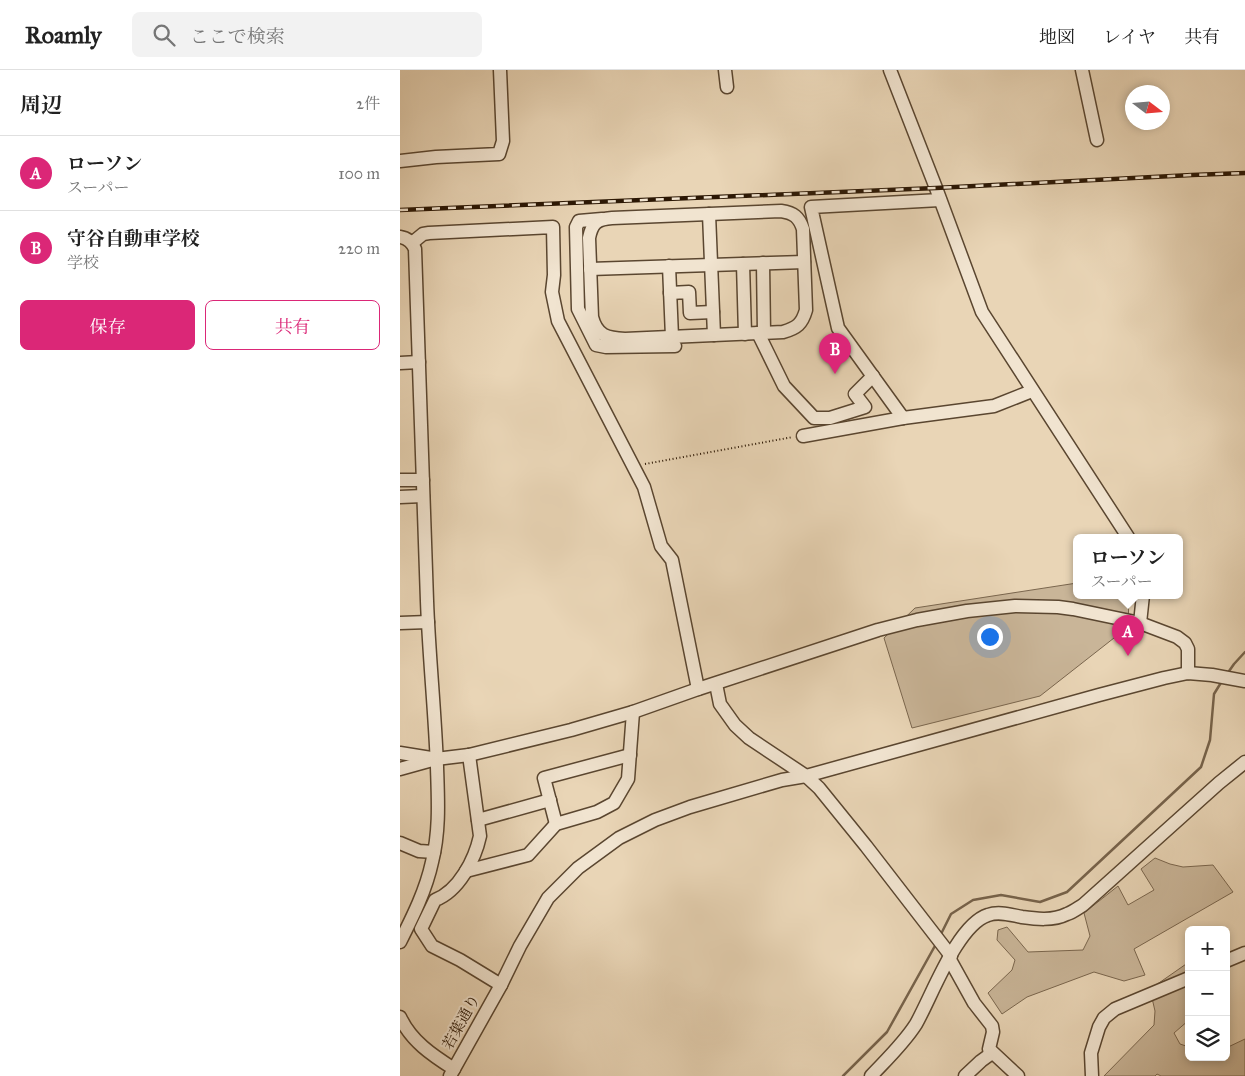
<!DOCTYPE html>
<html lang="ja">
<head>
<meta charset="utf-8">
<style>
	:root { --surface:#fff; --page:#f2f2f2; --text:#222; --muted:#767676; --line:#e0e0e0; --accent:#db2777 }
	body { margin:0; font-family:"IM FELL Great Primer","Noto Serif JP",serif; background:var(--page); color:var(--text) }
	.controls { position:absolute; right:15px; bottom:15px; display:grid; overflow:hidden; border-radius:8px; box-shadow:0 2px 8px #0003 }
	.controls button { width:45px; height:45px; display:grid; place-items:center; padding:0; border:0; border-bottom:1px solid var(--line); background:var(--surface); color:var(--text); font:25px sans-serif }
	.compass { position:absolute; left:725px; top:15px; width:45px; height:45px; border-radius:50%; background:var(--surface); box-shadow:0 2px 8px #0003; rotate:106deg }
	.you { position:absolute; left:589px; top:566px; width:18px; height:18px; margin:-12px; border:4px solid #fff; border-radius:50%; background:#1a73e8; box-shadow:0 0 0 8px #1a73e833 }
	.badge { display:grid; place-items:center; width:32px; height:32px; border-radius:50%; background:var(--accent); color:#fff; font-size:16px; font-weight:700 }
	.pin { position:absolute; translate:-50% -41px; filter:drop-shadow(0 1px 2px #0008) }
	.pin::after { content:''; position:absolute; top:26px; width:18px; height:15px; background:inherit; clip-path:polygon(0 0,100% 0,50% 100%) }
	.popup { position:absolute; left:673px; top:464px; width:110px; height:65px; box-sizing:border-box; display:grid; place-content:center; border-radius:8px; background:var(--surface); filter:drop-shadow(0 1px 4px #0005); font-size:16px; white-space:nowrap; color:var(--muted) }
	.popup b { font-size:19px; color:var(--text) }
	.popup::after { content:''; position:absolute; left:50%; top:100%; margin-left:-10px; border:10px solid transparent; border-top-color:var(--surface) }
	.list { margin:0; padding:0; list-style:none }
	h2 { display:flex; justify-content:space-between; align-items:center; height:65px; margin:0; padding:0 20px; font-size:21px }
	h2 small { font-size:16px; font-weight:400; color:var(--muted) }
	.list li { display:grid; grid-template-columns:32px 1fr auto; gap:15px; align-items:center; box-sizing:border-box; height:75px; padding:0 20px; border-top:1px solid var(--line) }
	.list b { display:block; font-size:19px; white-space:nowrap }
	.list p { margin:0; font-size:16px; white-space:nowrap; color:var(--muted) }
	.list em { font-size:16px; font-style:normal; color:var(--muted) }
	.actions { display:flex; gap:10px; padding:15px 20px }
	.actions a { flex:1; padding:11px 0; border:1px solid var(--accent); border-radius:8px; text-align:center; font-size:18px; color:var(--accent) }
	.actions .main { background:var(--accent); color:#fff }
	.icon { flex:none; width:28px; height:28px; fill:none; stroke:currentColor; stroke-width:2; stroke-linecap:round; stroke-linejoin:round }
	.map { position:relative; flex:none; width:845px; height:1006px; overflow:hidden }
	header { display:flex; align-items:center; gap:30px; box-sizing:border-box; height:70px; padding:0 25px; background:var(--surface); border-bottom:1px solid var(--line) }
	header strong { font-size:24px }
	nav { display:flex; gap:28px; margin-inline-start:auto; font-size:18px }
	.search { width:350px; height:45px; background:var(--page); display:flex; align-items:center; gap:12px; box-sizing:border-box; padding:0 18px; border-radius:8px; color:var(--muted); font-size:19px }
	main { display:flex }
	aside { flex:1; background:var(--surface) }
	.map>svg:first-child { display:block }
	.green { fill:#c9b598; stroke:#7a664e }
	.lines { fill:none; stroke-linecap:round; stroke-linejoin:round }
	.stream { stroke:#76624a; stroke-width:2.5 }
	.minor-casing { stroke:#5a4630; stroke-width:15 }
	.path { stroke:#2b1704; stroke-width:2; stroke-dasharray:1 2.5; stroke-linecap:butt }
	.minor { stroke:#f1e4d0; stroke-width:12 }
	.rail-casing { stroke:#2b1704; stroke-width:4.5 }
	.rail { stroke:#f1e4d0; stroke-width:2.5; stroke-dasharray:8; stroke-linecap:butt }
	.labels { text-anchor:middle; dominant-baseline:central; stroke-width:4; stroke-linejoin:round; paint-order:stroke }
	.street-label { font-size:15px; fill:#2b1704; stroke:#f1e4d0 }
</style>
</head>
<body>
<header>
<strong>Roamly</strong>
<div class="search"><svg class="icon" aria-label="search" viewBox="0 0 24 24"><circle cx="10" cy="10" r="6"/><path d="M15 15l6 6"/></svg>ここで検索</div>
<nav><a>地図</a><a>レイヤ</a><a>共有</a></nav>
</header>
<main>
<aside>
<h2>周辺<small>2件</small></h2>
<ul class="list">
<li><span class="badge">A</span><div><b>ローソン</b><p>スーパー</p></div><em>100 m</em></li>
<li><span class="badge">B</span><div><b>守谷自動車学校</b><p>学校</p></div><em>220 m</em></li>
</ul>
<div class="actions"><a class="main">保存</a><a>共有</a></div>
</aside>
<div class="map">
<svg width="845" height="1006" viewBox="0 0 845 1006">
	<rect width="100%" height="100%" fill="#e9d5b6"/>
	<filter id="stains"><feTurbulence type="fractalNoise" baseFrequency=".004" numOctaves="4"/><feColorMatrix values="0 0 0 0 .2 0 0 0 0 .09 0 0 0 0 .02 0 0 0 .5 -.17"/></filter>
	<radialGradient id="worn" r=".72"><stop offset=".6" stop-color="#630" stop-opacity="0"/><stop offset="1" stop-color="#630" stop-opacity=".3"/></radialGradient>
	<!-- green -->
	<g class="green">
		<path d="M 677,513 L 677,525 L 729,525 L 728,557 L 640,626 L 512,658 L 484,568 L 515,538 Z"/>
		<path d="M 755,788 L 770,794 L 783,797 L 813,795 L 833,822 L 734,879 L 745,905 L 724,911 L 694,902 L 627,927 L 602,944 L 588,923 L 612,900 L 615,890 L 597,870 L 598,860 L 607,857 L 628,882 L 683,880 L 690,866 L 684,843 L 718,816 L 728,835 L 754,820 L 741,799 Z"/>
		<path d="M 789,892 L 789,950 L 774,963 L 780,974 L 789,977 L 789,987 L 826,987 L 826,978 L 845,969 L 845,1006 L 761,1006 L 757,1004 L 755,1006 L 704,1006 L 754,955 L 755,941 L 752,928 L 756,915 Z"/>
	</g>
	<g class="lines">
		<!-- stream -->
		<g class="stream">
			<path d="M 827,604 L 834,594 L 845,582"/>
			<path d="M 541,864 L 551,844 L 573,830 L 601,825 L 640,832 L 667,822 L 801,697 L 810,670 L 814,624 L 822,611"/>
			<path d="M 443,1006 L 487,962 L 536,874"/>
		</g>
		<defs>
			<g id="minor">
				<path d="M 325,0 L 327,17"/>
				<path d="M 490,0 L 536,118 L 582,242 L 728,467"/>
				<path d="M 682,0 L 697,70"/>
				<path d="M 0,91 L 36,87 L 99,84 L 103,71 L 100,0"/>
				<path d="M 540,130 L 411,137 L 438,258 L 503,348 L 594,336 L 632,321"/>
				<path d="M 381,141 C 394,143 399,147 403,159 L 406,240 C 402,254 397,258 383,262 L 225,269 C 207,268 197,266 192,247 L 189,168 C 192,153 197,149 212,148 Z"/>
				<path d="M 309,144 L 314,265"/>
				<path d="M 202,149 L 179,151 L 176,157 L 178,239 L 196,275 L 206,277 L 275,276"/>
				<path d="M 0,167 C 7,168 12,172 15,179 C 19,296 23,414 27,531 C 29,586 35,642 37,697 C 38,729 40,760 32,792 C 26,820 13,846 0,872"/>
				<path d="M 12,173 L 23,164 L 29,163 L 153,157 L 154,205 L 152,222 L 158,251 L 244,417 L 261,476 L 272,490 L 298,619"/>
				<path d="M 363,193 L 364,263"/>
				<path d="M 343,194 L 345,264"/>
				<path d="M 269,196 L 272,267"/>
				<path d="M 190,199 L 404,192"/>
				<path d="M 270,223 L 289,222 L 290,243 L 313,242"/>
				<path d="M 358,263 L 384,316 L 414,348 L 430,348 L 465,337 L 455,324 L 473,306"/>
				<path d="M 0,293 L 19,292"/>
				<path d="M 403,366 L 503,348"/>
				<path d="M 0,410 L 23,410"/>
				<path d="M 0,427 L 23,426"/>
				<path d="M 0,553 L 28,552"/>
				<path d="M 740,553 L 743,525"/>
				<path d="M 316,614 L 320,634 L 335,655 L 349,668 L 406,706 L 419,718 L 466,776 L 551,886"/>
				<path d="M 0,683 L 31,688"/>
				<path d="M 69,685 L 80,766 C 75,789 59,821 35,830 L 21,859 L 32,876 L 60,890 L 101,915"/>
				<path d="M 0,699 L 36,689 L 69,685 L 171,660 L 233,642 L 298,619 L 478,560 L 517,550 L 567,541 L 615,536 L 658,537 L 673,539 L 740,553 L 777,567 L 785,573 L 788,579 L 788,603"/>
				<path d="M 78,750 L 150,730"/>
				<path d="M 156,754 L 144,708 L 230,685"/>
				<path d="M 0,773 L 19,781 L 34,782"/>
				<path d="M 66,801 L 128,785 L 156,754 L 197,742 L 214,733 L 228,709 L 233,642"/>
				<path d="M 549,888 L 574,933 L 592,956 L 593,962 L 589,979 L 618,1006"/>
				<path d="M 826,891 L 845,883"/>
				<path d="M 0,947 C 11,971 32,985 54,999"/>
				<path d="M 50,1006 L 101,915 L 120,876 L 148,828 L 178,798 L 219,768 L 255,750 L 290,737 L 382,710 L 406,706 L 699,625 L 764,608 L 788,603 L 812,605 L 845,611"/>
				<path d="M 471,1006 C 487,989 504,973 516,954 C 532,926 557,855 588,845 C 599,841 611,845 622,847 C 636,849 653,851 667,844 C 673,842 678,838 683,835 L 819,713 L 845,692"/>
				<path d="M 565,1006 L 581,991 L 592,983"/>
				<path d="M 692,1006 L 691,983 L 699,957 L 704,948 L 715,939 L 789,908"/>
			</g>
		</defs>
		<!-- minor casing -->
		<use href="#minor" class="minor-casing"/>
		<!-- path -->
		<path class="path" d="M 245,394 L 393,367"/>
		<!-- minor -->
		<use href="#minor" class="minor"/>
		<defs>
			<path id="rail" d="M 0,140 L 536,118 L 792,105 L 845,103"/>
		</defs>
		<!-- rail casing -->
		<use href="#rail" class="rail-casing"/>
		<!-- rail -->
		<use href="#rail" class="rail"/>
	</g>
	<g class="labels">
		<!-- street labels -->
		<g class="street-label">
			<text transform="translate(61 952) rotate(-61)">若葉通り</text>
		</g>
	</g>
	<rect width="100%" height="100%" filter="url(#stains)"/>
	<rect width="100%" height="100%" fill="url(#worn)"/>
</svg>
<div class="controls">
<button>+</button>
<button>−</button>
<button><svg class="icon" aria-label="layers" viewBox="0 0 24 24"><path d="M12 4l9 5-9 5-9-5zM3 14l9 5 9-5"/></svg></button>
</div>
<svg class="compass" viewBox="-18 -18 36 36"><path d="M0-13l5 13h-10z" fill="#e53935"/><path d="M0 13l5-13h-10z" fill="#767676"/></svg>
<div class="you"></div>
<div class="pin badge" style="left:728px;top:586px">A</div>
<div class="popup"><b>ローソン</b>スーパー</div>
<div class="pin badge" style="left:435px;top:304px">B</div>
</div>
</main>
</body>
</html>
